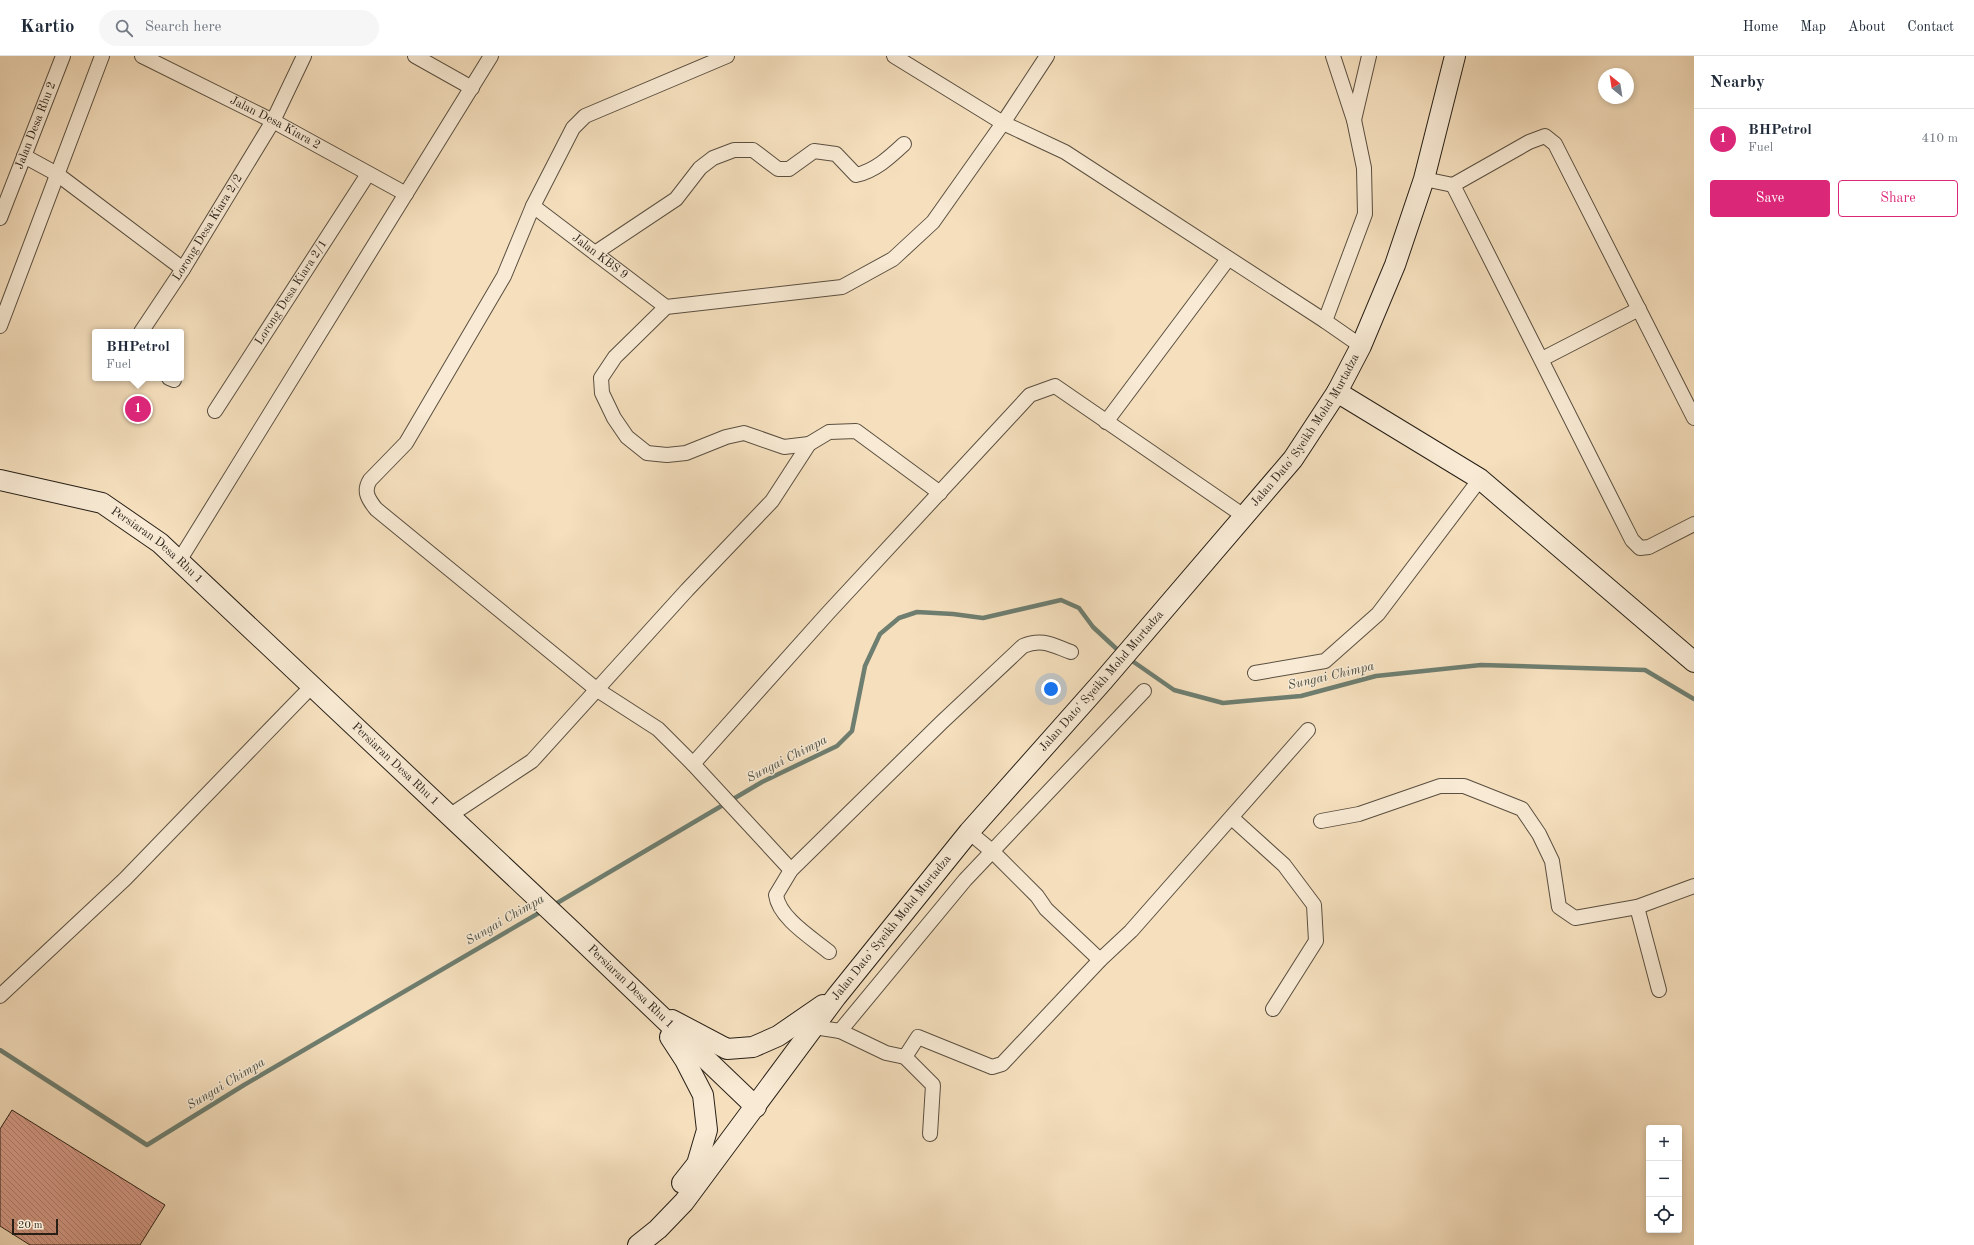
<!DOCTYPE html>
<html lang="en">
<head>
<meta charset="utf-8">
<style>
	:root { --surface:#fff; --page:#f6f6f7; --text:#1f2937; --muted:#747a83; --line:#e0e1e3; --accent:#db2777 }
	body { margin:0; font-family:"Old Standard TT",serif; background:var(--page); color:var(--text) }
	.controls { position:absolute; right:12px; bottom:12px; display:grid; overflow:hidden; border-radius:4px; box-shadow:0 2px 6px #0003 }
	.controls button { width:36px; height:36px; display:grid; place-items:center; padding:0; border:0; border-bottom:1px solid var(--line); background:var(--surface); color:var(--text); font:20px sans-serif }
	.compass { position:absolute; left:1598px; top:12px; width:36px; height:36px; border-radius:50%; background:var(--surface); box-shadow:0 2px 6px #0003; rotate:330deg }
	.scale { position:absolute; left:12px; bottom:10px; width:46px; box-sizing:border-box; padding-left:4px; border:2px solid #271f16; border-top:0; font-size:11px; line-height:14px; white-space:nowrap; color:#271f16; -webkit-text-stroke:3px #f8ead4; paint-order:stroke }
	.you { position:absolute; left:1051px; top:633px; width:14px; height:14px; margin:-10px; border:3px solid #fff; border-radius:50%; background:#1a73e8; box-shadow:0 0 0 6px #1a73e833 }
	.badge { display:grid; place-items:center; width:26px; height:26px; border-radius:50%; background:var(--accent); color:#fff; font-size:13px; font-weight:700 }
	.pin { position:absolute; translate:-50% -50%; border:2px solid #fff; box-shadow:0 1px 4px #0006 }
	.popup { position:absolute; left:92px; top:273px; width:92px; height:52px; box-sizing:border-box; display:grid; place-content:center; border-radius:4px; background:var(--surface); filter:drop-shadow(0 1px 3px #0005); font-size:13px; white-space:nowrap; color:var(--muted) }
	.popup b { font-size:15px; color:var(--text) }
	.popup::after { content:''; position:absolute; left:50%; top:100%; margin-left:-8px; border:8px solid transparent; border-top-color:var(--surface) }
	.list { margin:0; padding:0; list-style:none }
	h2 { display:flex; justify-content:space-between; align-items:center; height:52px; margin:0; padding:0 16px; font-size:17px }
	h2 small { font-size:13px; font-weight:400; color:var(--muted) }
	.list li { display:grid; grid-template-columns:26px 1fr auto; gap:12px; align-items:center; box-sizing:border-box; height:60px; padding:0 16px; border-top:1px solid var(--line) }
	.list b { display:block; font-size:15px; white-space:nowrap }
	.list p { margin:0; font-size:13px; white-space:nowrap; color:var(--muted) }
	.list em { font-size:13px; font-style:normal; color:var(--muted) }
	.actions { display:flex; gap:8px; padding:12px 16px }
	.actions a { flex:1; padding:9px 0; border:1px solid var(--accent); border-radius:4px; text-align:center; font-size:14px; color:var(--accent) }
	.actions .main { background:var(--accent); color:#fff }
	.icon { flex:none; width:22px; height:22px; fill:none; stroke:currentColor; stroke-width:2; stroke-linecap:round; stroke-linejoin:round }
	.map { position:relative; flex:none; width:1694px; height:1189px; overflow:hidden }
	header { display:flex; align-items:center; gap:24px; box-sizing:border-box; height:56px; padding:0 20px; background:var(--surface); border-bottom:1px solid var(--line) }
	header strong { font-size:19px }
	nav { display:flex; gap:22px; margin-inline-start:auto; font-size:14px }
	.search { width:280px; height:36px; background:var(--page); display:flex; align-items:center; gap:10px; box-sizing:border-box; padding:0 14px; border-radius:22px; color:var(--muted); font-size:15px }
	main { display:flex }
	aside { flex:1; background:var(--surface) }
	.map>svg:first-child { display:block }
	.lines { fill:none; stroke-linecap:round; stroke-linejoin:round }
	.stream { stroke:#6e7e70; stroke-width:4.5 }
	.building { fill:url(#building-back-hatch); stroke:#271f16 }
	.street-casing { stroke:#5a4f40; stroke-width:16 }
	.secondary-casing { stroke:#271f16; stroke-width:22 }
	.street { stroke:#f8ead4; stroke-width:14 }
	.secondary { stroke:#f8ead4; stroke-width:20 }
	.labels { text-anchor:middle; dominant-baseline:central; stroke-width:3; stroke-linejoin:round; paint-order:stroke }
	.street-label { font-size:12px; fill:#271f16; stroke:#f8ead4 }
	.water-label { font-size:13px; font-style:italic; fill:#4a4e43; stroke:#f8ead4 }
</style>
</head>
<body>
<header>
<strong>Kartio</strong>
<div class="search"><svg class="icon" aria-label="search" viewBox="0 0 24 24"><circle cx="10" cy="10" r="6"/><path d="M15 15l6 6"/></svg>Search here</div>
<nav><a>Home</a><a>Map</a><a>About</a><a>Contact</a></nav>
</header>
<main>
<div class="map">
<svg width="1694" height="1189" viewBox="0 0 1694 1189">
	<defs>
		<pattern id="building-back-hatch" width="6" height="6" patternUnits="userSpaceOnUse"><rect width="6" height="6" fill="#d99e8c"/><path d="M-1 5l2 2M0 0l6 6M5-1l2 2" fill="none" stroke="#b08071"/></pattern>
	</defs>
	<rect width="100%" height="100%" fill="#f5dfbd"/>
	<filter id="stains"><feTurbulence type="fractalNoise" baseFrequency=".005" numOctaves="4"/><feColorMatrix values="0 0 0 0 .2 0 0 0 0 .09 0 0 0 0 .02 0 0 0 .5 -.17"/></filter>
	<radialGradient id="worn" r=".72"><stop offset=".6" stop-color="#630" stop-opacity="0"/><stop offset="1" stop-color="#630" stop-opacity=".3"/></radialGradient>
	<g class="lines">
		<!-- stream -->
		<g class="stream">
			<path d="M 1128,602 L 1174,634 L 1223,647 L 1301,640 L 1376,620 L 1481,609 L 1645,614 L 1694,643"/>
			<path d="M 552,850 L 762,726 L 837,690 L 852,675 L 865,610 L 880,578 L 899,562 L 917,556 L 953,558 L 983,562 L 1061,544 L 1079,552 L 1093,571 L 1121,597"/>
			<path d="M 0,994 L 147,1089 L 244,1029 L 544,854"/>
		</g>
	</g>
	<!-- building -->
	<path class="building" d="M 12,1054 L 165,1149 L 140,1189 L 30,1189 L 0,1170 L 0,1073 Z"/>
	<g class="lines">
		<defs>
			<g id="street">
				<path id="s1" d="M 142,0 L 273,65 L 406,138"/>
				<path d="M 415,0 L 472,32"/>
				<path d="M 727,0 L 585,60 L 573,72 L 533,150 L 504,220 L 406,387 L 370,424 C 363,435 368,443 376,453 L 596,633 L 658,673 L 693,708 L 791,814"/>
				<path d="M 894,0 L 1003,67 L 1065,96 L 1325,265 L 1361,290"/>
				<path d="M 1354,64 L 1369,0"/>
				<path d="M 24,100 L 57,118 L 183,213"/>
				<path d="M 1424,123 L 1453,129"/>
				<path id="s2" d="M 533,150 L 666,251"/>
				<path id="s3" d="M 0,162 L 63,0"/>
				<path d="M 595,197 L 676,143 L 700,112 L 713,102 L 734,94 L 753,94 L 778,113 L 789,113 L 814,95 L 836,98 L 856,119 C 875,115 890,101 904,88"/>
				<path d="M 1325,265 L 1365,158 L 1364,112 L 1354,64 L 1333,0"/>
				<path d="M 0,270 L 102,0"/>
				<path id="s4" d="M 141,276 L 183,213 L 273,65 L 304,0"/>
				<path d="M 1542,303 L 1639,253"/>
				<path d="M 169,322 L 174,324"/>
				<path id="s5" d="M 215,355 L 368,118"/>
				<path d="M 1694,362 L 1555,88 L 1545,80 L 1529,86 L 1453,129 L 1632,484 L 1640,492 L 1649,491 L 1694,468"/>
				<path d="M 1106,366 L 1228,203"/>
				<path d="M 809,388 L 784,391 L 744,377 L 726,381 L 686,397 L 667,399 L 647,397 L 627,381 L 614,362 L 602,337 L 601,322 L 615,301 L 666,251 L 842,231 L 893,203 L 933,166 L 1003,67 L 1047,0"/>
				<path d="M 179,505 L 491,0"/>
				<path d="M 1255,617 L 1325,605 L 1378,558 L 1480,423"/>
				<path d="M 693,708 L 828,557 L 1030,339 L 1055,330 L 1244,460"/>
				<path d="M 449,760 L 532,705 L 687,534 L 772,445 L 809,388 L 829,376 L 856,375 L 940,437"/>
				<path d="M 1232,762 L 1284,809 L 1314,849 L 1316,885 L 1273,953"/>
				<path d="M 1321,765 L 1359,758 L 1440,730 L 1464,730 L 1522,753 L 1539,778 L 1552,805 L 1559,851 L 1575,862 L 1637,851 L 1694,830"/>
				<path d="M 969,776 L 993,796 L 1037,840 L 1046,853 L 1100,904"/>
				<path d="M 1637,851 L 1659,934"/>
				<path d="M 829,896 C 812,882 779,862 776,839 L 791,814 L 942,666 L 1023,590 C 1042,582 1052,589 1071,596"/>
				<path d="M 0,940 L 125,823 L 312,630"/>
				<path d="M 814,971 L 840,975 L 886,997 L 905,1001 L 918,981 L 992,1011 L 1002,1008 L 1100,904 L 1131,875 L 1308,674"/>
				<path d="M 840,975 L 965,824 L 1144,635"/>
				<path d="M 905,1001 L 933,1029 L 930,1078"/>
			</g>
			<g id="secondary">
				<path d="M 1337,336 L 1480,423 L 1694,606"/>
				<path id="s6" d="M 0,424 L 102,447 L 160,487 L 571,874 L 756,1051"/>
				<path d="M 672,964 L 727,993 L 753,991 L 778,980 L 823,949"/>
				<path d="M 670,981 L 685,1004 L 703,1039 L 707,1074 L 697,1108 L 682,1127"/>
				<path id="s7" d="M 638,1189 L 658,1173 L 684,1146 L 836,941 L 969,776 L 1103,625 L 1293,403 L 1337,336 L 1361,290 L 1395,209 L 1424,123 L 1455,0"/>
			</g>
		</defs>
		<!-- street casing -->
		<use href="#street" class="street-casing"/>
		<!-- secondary casing -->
		<use href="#secondary" class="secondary-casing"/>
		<!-- street -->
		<use href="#street" class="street"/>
		<!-- secondary -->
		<use href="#secondary" class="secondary"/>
	</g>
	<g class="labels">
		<!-- street labels -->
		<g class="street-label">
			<text stroke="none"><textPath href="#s1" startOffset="149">Jalan Desa Kiara 2</textPath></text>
			<text stroke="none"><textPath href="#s3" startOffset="99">Jalan Desa Rhu 2</textPath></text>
			<text stroke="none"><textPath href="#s4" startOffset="124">Lorong Desa Kiara 2/2</textPath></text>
			<text stroke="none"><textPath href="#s2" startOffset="84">Jalan KBS 9</textPath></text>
			<text stroke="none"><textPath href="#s5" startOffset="141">Lorong Desa Kiara 2/1</textPath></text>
			<text stroke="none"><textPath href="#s7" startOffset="1055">Jalan Dato' Syeikh Mohd Murtadza</textPath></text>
			<text stroke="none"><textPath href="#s6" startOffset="174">Persiaran Desa Rhu 1</textPath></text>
			<text stroke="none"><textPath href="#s7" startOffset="731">Jalan Dato' Syeikh Mohd Murtadza</textPath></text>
			<text stroke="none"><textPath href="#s6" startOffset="498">Persiaran Desa Rhu 1</textPath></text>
			<text stroke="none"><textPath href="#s7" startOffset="407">Jalan Dato' Syeikh Mohd Murtadza</textPath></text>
			<text stroke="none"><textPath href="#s6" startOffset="822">Persiaran Desa Rhu 1</textPath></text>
		</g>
		<!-- water labels -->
		<g class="water-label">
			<text transform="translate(1331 620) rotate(-13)">Sungai Chimpa</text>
			<text transform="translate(787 703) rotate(-27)">Sungai Chimpa</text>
			<text transform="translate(505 864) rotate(-30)">Sungai Chimpa</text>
			<text transform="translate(226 1028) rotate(-31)">Sungai Chimpa</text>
		</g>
	</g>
	<rect width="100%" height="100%" filter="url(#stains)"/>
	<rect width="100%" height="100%" fill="url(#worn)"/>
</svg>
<div class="controls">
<button>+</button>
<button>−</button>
<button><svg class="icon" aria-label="locate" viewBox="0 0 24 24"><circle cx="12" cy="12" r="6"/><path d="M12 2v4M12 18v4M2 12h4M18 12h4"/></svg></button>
</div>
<svg class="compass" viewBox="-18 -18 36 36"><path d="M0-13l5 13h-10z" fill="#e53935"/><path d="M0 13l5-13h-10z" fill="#747a83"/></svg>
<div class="scale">20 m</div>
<div class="you"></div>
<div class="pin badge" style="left:138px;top:353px">1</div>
<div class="popup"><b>BHPetrol</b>Fuel</div>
</div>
<aside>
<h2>Nearby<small></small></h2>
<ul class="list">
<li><span class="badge">1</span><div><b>BHPetrol</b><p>Fuel</p></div><em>410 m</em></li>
</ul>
<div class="actions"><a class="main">Save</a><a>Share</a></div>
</aside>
</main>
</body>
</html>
